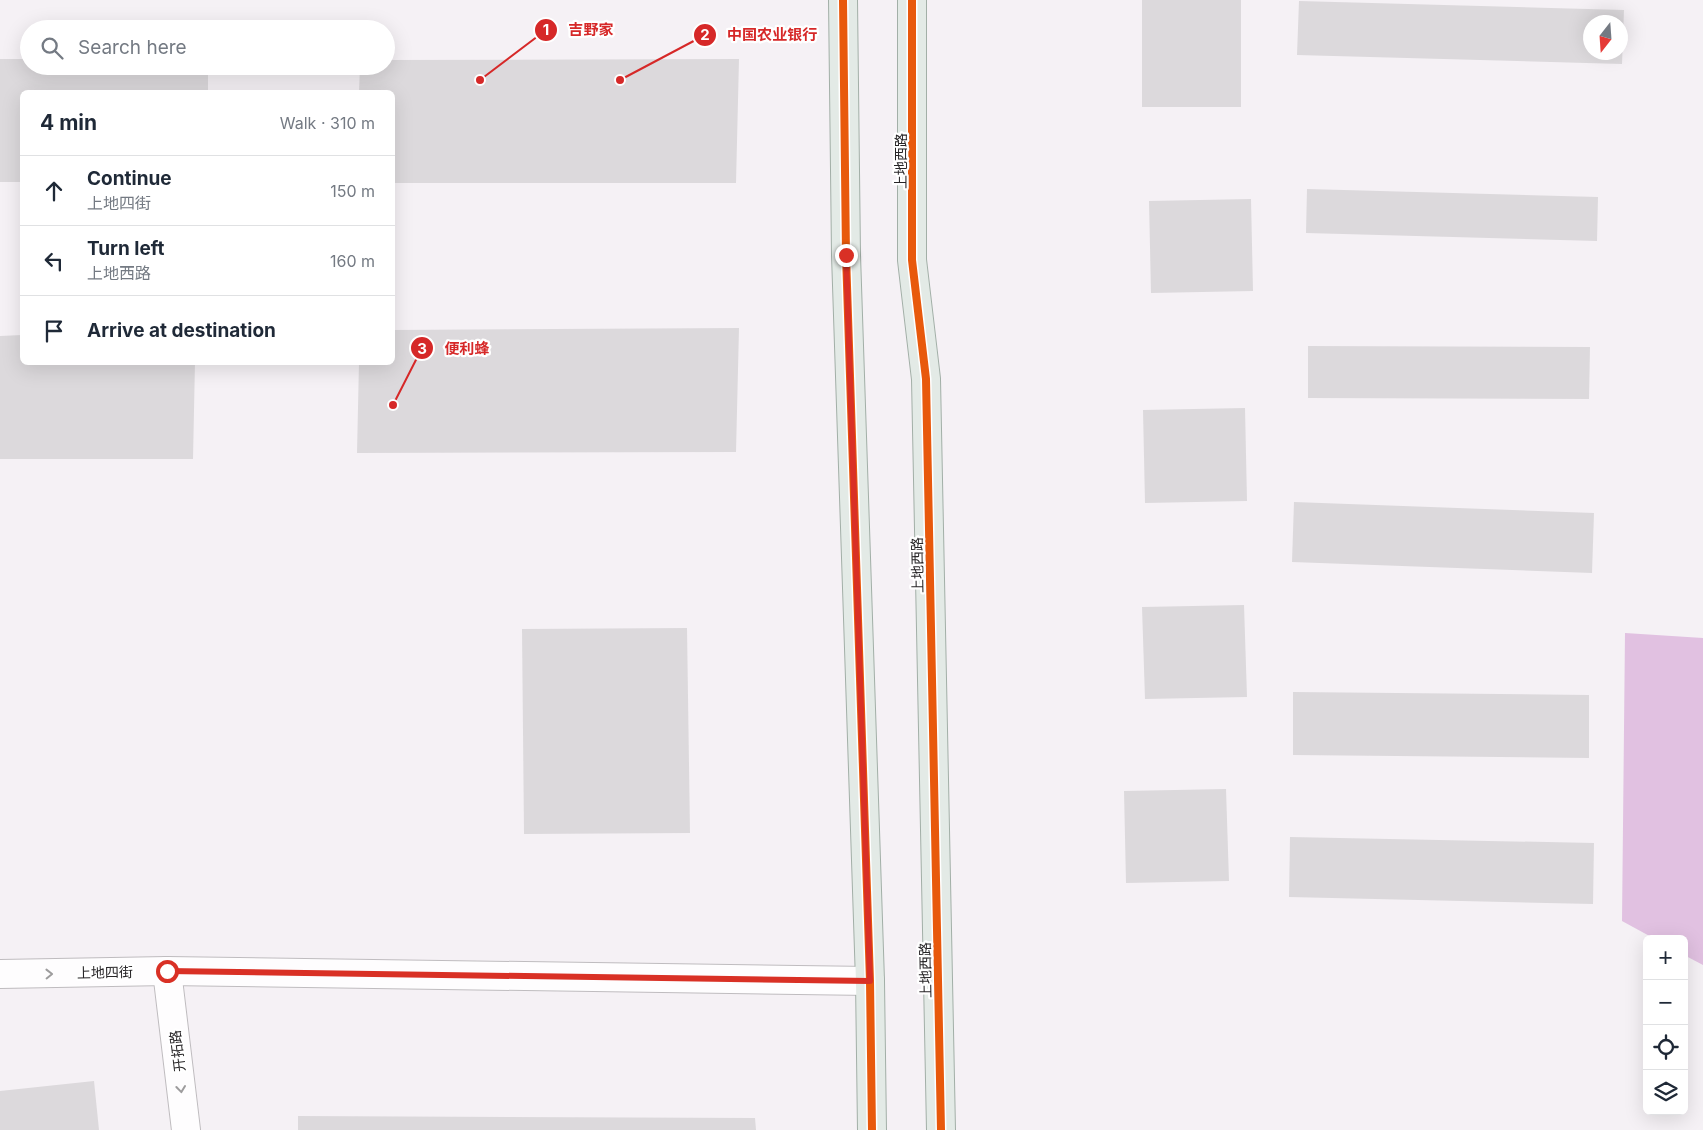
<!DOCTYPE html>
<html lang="en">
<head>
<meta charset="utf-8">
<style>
	:root { --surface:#fff; --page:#f2f2f3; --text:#1f2937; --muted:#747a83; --line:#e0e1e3 }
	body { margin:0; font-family:Inter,"Noto Sans SC",sans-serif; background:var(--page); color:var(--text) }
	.controls { position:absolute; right:15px; bottom:15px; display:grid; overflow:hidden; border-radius:8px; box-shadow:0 5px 20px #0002 }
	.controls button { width:45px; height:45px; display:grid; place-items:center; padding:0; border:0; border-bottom:1px solid var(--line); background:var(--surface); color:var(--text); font:25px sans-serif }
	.compass { position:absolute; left:1583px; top:15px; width:45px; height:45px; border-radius:50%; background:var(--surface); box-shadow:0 5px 20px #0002; rotate:197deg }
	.stop { position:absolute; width:15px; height:15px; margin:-11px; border:4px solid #d93025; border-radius:50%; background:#fff }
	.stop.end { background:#d93025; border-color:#fff; box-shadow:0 1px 5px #0008 }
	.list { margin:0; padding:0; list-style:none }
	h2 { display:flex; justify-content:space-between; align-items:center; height:65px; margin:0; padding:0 20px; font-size:21px }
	h2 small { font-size:16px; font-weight:400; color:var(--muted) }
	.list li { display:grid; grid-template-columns:32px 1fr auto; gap:15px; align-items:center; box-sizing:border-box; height:70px; padding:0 20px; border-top:1px solid var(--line) }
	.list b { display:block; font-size:19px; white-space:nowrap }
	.list p { margin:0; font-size:16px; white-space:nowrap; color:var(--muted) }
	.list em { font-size:16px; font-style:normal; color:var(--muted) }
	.icon { flex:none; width:28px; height:28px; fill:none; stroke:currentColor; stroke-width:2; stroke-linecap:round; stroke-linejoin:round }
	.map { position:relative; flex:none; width:1703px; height:1130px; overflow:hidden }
	.search { position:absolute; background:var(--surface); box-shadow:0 5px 20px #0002; left:20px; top:20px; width:375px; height:55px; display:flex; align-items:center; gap:12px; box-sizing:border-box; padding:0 18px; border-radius:28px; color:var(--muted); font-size:19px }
	.panel { position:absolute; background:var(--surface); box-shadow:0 5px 20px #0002; left:20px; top:90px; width:375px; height:275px; border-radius:8px }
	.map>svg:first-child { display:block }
	.forest { fill:#e1c1e1 }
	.building { fill:#dcd9dc; fill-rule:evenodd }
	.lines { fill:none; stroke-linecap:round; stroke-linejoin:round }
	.minor-casing { stroke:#bfbcbf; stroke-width:30 }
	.major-casing { stroke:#a2afa7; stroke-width:30 }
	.minor { stroke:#fefdfe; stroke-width:28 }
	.major { stroke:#e3eae6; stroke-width:28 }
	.cycleway-casing { stroke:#fff; stroke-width:11 }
	.cycleway { stroke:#e8590c; stroke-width:8 }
	.oneway { stroke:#9d9c9d }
	.route { stroke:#d93025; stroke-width:6 }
	.labels { text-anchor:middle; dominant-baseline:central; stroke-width:4.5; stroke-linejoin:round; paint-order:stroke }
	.street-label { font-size:14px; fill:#272527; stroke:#fff }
	.leader { fill:none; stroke:#d62828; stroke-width:2 }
	.callout-dot { fill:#d62828; stroke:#fff; stroke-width:2 }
	.mark-label { font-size:15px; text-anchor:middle; font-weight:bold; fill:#fff }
	.callout-label { font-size:15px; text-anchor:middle; font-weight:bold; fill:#d62828; stroke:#fff; stroke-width:4.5; stroke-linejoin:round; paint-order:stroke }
</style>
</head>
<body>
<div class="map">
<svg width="1703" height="1130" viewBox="0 0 1703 1130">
	<rect width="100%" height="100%" fill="#f5f1f5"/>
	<!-- forest -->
	<path class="forest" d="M 1625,633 L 1703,638 L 1703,965 L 1684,955 L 1684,939 L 1655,939 L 1622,921 Z"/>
	<!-- building -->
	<g class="building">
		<rect x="1142" y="0" width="99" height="107"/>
		<path d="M 1299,1 L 1624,10 L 1622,64 L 1297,55 ZM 1590,22 L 1620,22 L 1620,52 L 1590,52 Z"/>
		<path d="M 0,59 L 29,59 L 29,66 L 208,66 L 208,92 L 22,92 L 22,182 L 0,182 Z"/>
		<path d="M 739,59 L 736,183 L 392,183 L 392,92 L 359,92 L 360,66 L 386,66 L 386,60 Z"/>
		<path d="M 1307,189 L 1598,197 L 1597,241 L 1306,233 Z"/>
		<path d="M 1251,199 L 1253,291 L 1151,293 L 1149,201 Z"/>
		<path d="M 739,328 L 736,452 L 357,453 L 359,362 L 392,362 L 392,330 Z"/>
		<path d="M 22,335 L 22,362 L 195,362 L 193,459 L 0,459 L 0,336 Z"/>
		<path d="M 1308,346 L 1590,347 L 1589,399 L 1308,398 Z"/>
		<path d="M 1245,408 L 1247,501 L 1145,503 L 1143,410 Z"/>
		<path d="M 1294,502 L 1594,513 L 1592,573 L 1292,562 Z"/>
		<path d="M 1244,605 L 1247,697 L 1145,699 L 1142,607 Z"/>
		<path d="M 687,628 L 690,833 L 524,834 L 522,629 Z"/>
		<path d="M 1293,692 L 1589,695 L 1589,758 L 1293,755 Z"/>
		<path d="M 1226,789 L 1229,881 L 1126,883 L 1124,791 Z"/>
		<path d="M 1290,837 L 1594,843 L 1593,904 L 1289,897 Z"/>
		<path d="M 94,1081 L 99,1130 L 0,1130 L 0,1091 Z"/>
		<path d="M 298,1116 L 755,1118 L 756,1130 L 298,1130 Z"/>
	</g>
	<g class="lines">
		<defs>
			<g id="minor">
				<path d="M 167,971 L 186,1130"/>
				<path d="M 0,974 L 167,971 L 870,981"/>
			</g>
			<g id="major">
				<path d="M 843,0 L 846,255 L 870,981 L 872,1130"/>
				<path d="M 912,0 L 912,260 L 926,379 L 941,1130"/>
			</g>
		</defs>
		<!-- minor casing -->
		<use href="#minor" class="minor-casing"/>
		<!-- major casing -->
		<use href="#major" class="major-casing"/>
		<!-- minor -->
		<use href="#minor" class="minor"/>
		<!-- major -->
		<use href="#major" class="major"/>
		<defs>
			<g id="cycleway">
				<path d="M 843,0 L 846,255 L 870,981 L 872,1130"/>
				<path d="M 912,0 L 912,260 L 926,379 L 941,1130"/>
			</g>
		</defs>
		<!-- cycleway casing -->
		<use href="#cycleway" class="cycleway-casing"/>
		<!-- cycleway -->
		<use href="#cycleway" class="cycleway"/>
	</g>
	<!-- one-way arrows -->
	<defs><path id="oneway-chevron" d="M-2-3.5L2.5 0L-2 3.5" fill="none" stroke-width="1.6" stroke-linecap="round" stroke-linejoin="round" transform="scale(1.25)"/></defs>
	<g class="oneway">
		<use href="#oneway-chevron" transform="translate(49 974) rotate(-1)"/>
		<use href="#oneway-chevron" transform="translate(181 1089) rotate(83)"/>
	</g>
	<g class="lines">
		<!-- route -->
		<path class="route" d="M 167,971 L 870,981 L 846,255"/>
	</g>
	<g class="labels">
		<!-- street labels -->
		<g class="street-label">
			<text transform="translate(900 161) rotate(-90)">上地西路</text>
			<text transform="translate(917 565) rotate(-91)">上地西路</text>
			<text transform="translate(925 970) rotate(-91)">上地西路</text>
			<text transform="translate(105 972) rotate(-1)">上地四街</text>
			<text transform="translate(177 1051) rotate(-97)">开拓路</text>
		</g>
	</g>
	<!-- callouts -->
	<path class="leader" d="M480 80L546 30M620 80L705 35M393 405L422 348"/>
	<g class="callout-dot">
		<circle cx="480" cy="80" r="5"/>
		<circle cx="620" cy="80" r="5"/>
		<circle cx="393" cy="405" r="5"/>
		<circle cx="546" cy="30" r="12"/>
		<circle cx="705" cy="35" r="12"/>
		<circle cx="422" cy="348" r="12"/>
	</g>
	<g class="mark-label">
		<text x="546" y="35">1</text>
		<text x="705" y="40">2</text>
		<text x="422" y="354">3</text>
	</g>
	<g class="callout-label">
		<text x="591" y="35">吉野家</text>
		<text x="772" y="40">中国农业银行</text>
		<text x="467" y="354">便利蜂</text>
	</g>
</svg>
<div class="controls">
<button>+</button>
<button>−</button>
<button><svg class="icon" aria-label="locate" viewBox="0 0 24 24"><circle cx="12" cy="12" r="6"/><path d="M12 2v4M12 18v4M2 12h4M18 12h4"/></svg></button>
<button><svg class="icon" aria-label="layers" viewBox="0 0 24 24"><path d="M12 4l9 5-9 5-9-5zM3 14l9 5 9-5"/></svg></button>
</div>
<svg class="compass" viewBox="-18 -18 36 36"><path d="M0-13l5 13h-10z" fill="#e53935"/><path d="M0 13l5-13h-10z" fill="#747a83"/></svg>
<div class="stop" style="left:167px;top:971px"></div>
<div class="stop end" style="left:846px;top:255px"></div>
<div class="search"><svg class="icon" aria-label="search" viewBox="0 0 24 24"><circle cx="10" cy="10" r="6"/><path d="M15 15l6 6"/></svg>Search here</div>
<section class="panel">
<h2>4 min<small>Walk · 310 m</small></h2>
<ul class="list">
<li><svg class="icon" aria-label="ahead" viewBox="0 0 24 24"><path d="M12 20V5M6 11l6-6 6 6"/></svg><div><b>Continue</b><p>上地四街</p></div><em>150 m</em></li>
<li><svg class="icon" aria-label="left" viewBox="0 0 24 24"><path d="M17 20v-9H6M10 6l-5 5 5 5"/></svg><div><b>Turn left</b><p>上地西路</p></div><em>160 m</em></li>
<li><svg class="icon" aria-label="arrive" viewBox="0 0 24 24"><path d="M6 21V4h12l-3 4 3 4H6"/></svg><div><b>Arrive at destination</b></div></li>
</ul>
</section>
</div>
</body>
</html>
